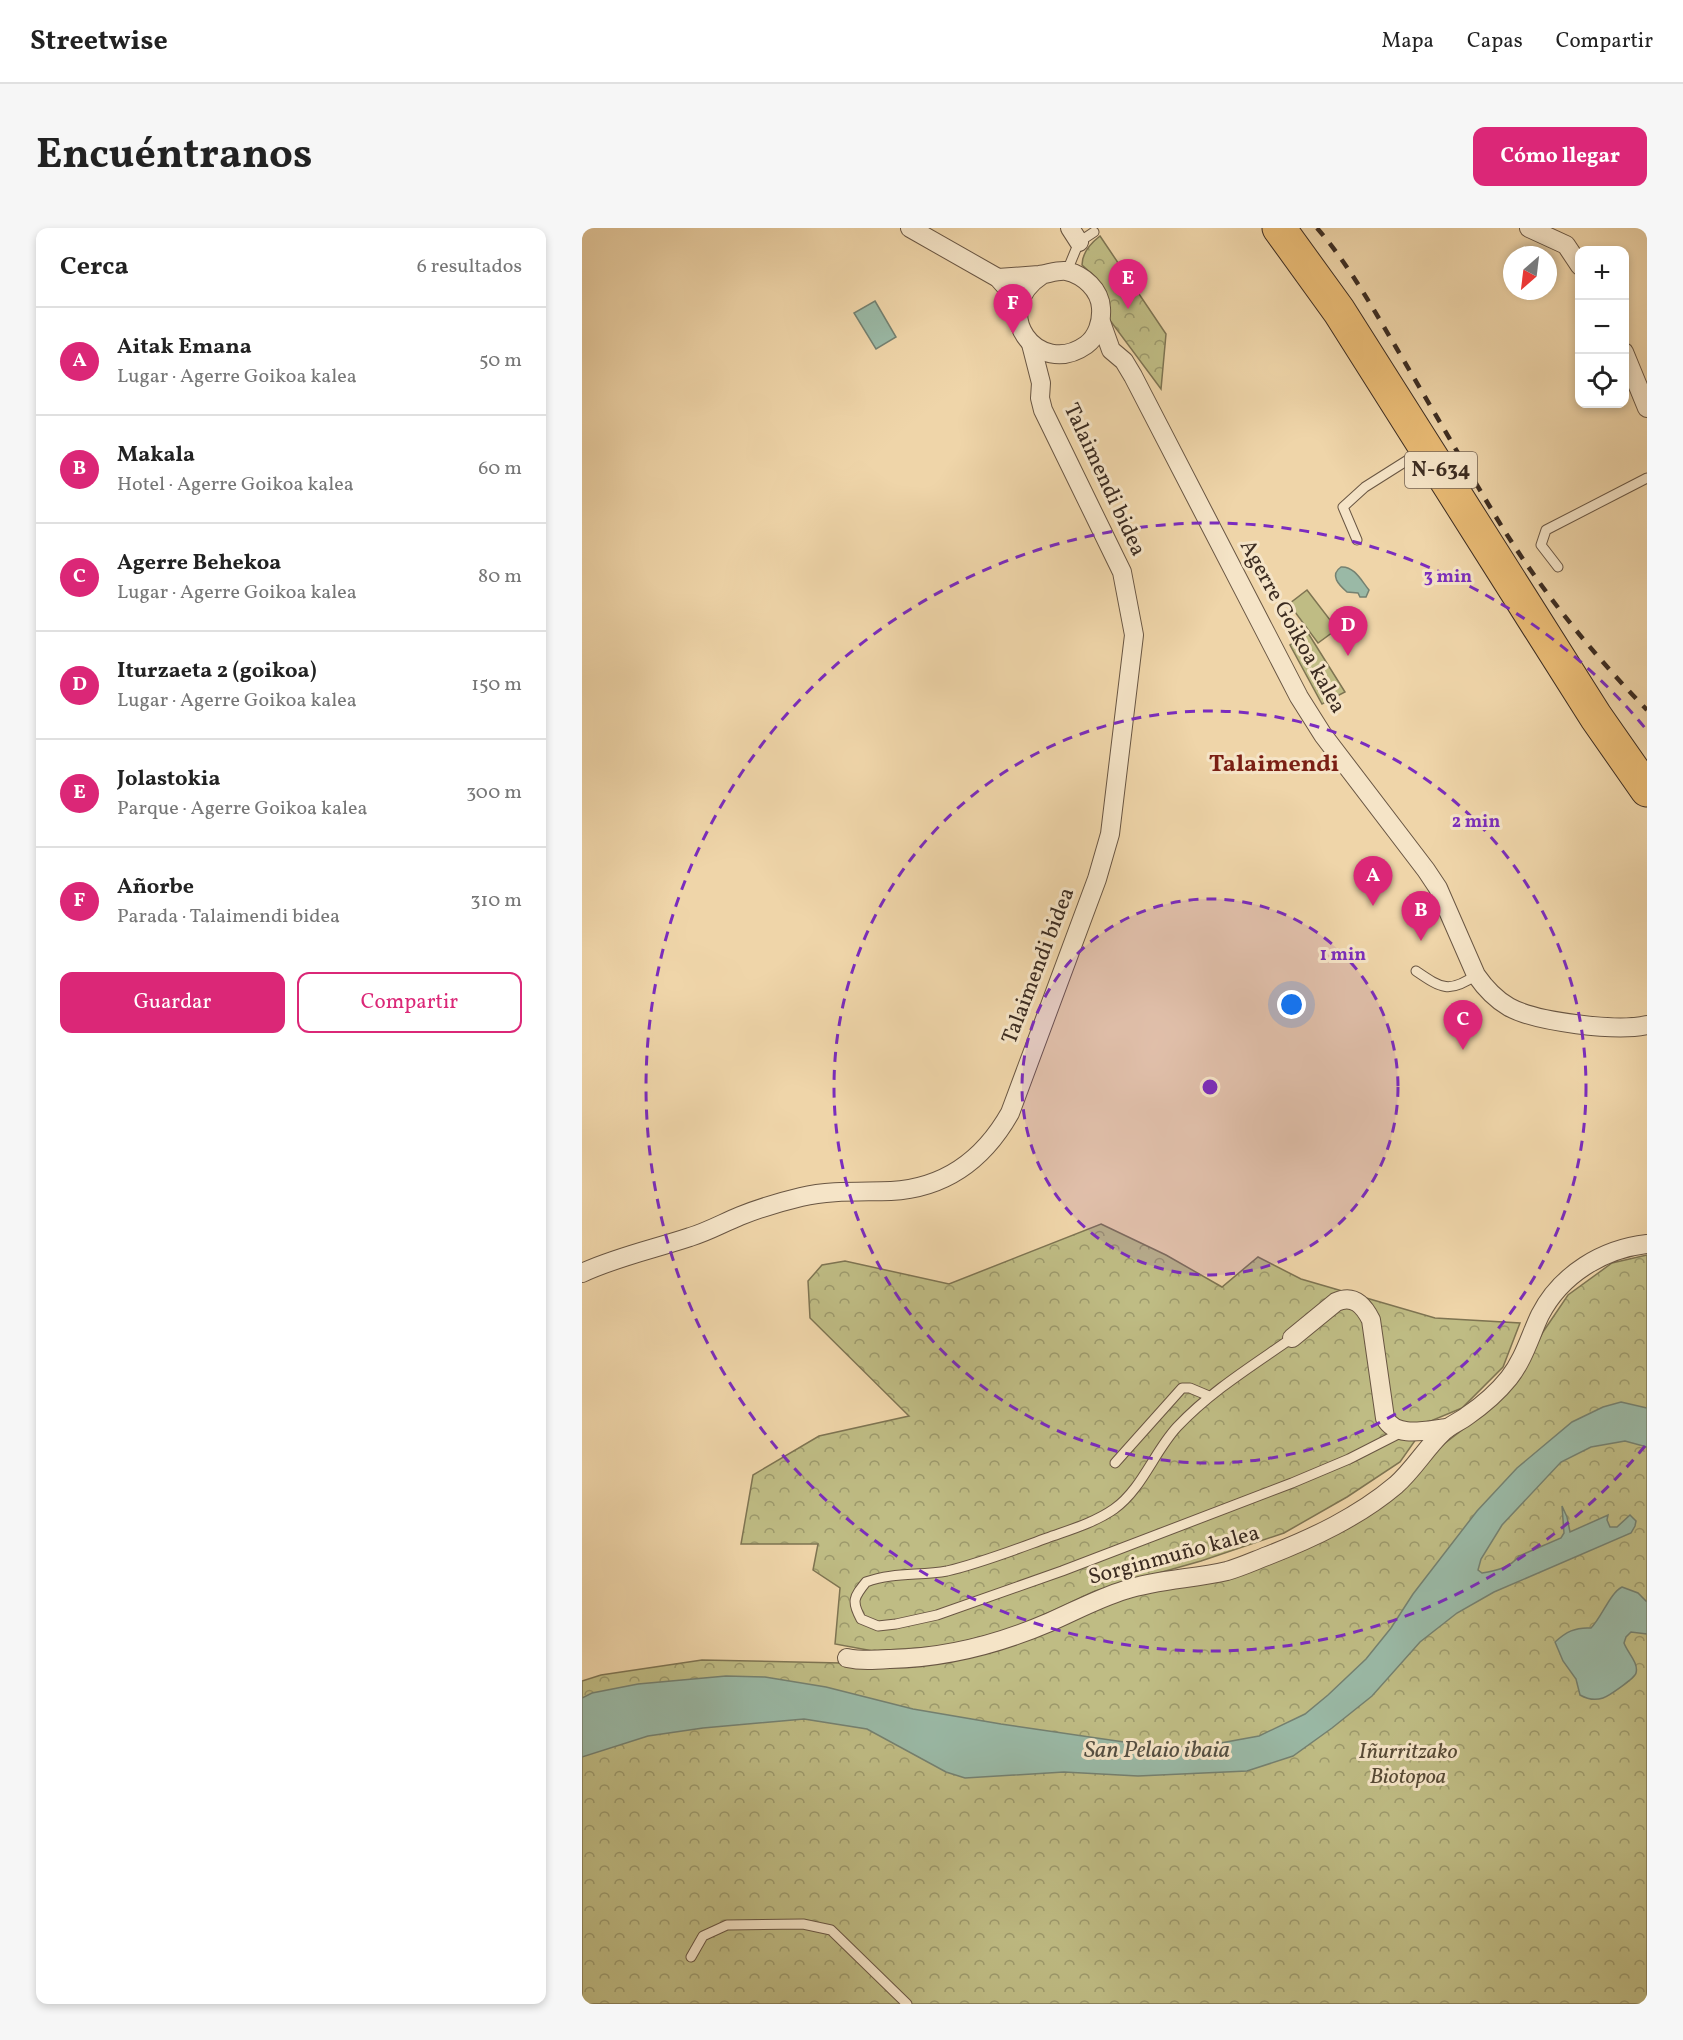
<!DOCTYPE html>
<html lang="es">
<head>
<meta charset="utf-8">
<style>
	:root { --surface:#fff; --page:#f6f6f6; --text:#222; --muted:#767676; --line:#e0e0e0; --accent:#db2777 }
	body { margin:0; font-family:Vollkorn,serif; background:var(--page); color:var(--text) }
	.controls { position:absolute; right:18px; top:18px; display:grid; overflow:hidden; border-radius:12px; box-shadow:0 3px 9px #0003 }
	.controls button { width:54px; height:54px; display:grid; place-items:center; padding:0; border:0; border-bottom:2px solid var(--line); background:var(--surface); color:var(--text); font:30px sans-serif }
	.compass { position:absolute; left:921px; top:18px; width:54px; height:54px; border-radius:50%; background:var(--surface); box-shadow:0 3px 9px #0003; rotate:208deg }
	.you { position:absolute; left:710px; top:777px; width:21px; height:21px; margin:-15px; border:4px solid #fff; border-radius:50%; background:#1a73e8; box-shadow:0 0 0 9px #1a73e833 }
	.badge { display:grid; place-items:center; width:39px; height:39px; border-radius:50%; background:var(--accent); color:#fff; font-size:20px; font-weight:700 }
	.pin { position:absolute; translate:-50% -50px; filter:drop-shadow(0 2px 3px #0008) }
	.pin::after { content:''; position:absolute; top:32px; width:21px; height:18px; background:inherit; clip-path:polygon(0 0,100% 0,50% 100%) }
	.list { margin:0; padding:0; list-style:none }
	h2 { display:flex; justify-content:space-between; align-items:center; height:78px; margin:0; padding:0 24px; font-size:26px }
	h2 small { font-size:20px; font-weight:400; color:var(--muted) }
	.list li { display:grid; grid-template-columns:39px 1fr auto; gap:18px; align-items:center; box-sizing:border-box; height:108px; padding:0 24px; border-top:2px solid var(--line) }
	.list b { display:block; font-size:22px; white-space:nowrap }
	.list p { margin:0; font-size:20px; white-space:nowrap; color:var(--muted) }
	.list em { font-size:20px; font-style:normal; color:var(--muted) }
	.actions { display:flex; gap:12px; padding:18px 24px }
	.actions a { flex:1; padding:14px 0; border:2px solid var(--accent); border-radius:12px; text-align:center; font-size:21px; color:var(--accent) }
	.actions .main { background:var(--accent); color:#fff }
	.icon { flex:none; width:33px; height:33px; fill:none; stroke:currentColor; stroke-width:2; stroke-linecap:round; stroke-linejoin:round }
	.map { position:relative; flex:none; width:1065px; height:1776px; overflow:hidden; border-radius:12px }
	header { display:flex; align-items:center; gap:36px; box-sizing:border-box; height:84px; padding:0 30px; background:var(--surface); border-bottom:2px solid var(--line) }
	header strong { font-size:28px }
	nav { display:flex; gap:33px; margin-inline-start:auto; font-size:21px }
	.intro { display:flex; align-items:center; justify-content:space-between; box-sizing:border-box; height:144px; padding:0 36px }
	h1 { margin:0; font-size:42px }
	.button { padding:15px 27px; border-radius:12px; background:var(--accent); color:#fff; font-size:21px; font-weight:700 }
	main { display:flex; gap:36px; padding:0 36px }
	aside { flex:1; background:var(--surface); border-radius:12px; box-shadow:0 3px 9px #0003 }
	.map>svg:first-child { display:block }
	.park { fill:url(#park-crowns); stroke:#7e7452; stroke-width:1.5 }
	.garden { fill:#bfbc84; stroke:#7e7452; stroke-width:1.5 }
	.water { fill:#9ab9a6; stroke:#748171; stroke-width:1.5 }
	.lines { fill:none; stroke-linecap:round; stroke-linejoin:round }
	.lane-casing { stroke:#695643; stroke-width:11 }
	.street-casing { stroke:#695643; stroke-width:20 }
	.highway-casing { stroke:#3c2c21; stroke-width:35 }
	.lane { stroke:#f5e4c7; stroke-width:9 }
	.street { stroke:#f5e4c7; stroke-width:18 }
	.highway { stroke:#e8ba74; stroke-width:33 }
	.rail { stroke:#3c2c21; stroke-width:4.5; stroke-dasharray:10 10; stroke-linecap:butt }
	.ring { fill:none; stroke:#7b2cbf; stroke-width:3; stroke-dasharray:10 8 }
	.labels { text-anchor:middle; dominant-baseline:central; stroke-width:6; stroke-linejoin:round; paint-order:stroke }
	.shield { fill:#f5e4c7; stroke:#746353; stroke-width:1.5 }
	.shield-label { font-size:21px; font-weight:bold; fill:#3c2c21 }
	.street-label { font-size:22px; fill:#3c2c21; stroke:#f5e4c7 }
	.park-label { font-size:22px; font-style:italic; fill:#564935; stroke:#f5e4c7 }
	.neighbourhood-label { font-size:24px; font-weight:bold; fill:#7a1f14; stroke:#f5e4c7 }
	.water-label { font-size:24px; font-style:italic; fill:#544f42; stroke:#f5e4c7 }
	.centre { fill:#7b2cbf; stroke:#f5e4c7; stroke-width:3 }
	.ring-label { font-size:18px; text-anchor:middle; font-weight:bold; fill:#7b2cbf; stroke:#f5e4c7; stroke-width:6; stroke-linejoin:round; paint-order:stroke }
</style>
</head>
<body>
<header>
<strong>Streetwise</strong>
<nav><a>Mapa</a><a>Capas</a><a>Compartir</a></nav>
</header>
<div class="intro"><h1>Encuéntranos</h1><a class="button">Cómo llegar</a></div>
<main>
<aside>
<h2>Cerca<small>6 resultados</small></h2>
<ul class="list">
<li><span class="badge">A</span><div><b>Aitak Emana</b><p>Lugar · Agerre Goikoa kalea</p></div><em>50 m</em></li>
<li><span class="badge">B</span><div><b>Makala</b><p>Hotel · Agerre Goikoa kalea</p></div><em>60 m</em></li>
<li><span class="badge">C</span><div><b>Agerre Behekoa</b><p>Lugar · Agerre Goikoa kalea</p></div><em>80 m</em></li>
<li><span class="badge">D</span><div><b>Iturzaeta 2 (goikoa)</b><p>Lugar · Agerre Goikoa kalea</p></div><em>150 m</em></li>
<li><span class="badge">E</span><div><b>Jolastokia</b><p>Parque · Agerre Goikoa kalea</p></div><em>300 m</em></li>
<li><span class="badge">F</span><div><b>Añorbe</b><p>Parada · Talaimendi bidea</p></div><em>310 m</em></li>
</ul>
<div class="actions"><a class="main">Guardar</a><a>Compartir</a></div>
</aside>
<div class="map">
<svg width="1065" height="1776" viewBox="0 0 1065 1776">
	<defs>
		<pattern id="park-crowns" width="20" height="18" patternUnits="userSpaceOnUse" patternTransform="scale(1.5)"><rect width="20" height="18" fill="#bfbc84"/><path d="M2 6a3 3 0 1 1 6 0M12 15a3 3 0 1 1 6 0" fill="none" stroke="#9c996c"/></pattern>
	</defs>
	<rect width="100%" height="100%" fill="#efd5a9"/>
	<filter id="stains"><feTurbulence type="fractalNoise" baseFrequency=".00333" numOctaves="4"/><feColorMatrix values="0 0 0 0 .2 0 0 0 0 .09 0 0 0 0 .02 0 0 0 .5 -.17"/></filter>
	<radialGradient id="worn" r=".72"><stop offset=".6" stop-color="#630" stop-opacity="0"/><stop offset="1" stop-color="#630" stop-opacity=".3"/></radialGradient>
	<!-- park -->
	<g class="park">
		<path d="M 518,8 L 584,106 L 579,161 L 527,91 L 521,60 L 511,47 L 500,37 C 500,24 509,15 518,8 Z"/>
		<path d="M 519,996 L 584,1027 L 640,1059 L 676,1029 L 719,1051 L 853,1090 L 938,1095 L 921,1139 L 880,1180 L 846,1194 L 818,1234 L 765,1269 L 702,1305 L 619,1333 L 513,1363 L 433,1400 L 364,1418 L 291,1423 L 253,1416 L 258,1360 L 231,1342 L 236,1316 L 159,1316 L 171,1247 L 237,1208 L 327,1188 L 228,1090 L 226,1053 L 240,1037 L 263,1033 L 367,1056 Z"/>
		<path d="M 1065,1027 L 1065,1776 L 0,1776 L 0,1453 L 19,1447 L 120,1432 L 305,1436 L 729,1318 L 910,1179 L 938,1150 L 961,1104 L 986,1067 L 1030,1035 Z"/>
	</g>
	<!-- garden -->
	<g class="garden">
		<path d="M 725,362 L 755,401 L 736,415 L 707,376 Z"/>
		<path d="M 726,405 L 763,464 L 740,476 L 708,417 Z"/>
	</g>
	<!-- water -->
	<g class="water">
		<path d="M 293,73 L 314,109 L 294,121 L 272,85 Z"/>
		<path d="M 759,339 C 772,338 779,352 787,362 L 784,369 L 778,369 L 776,365 L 765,364 C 757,357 747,347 759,339 Z"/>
		<path d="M 1039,1174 L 1065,1180 L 1065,1219 L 1043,1213 L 1009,1219 L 979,1234 L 920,1297 L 899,1331 L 896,1342 L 900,1345 C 913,1343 928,1340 937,1328 L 979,1310 L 982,1305 L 980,1278 L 985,1289 L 988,1304 L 1026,1287 L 1025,1292 L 1028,1299 L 1035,1299 L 1048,1287 L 1054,1293 L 1053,1298 L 1049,1305 L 912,1364 L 875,1385 L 838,1414 L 790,1468 L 750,1500 L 711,1528 L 665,1543 L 556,1548 L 482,1544 L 383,1550 L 364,1544 L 285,1501 L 222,1491 L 121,1500 L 66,1508 L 0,1529 L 0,1470 L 10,1465 L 56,1456 L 144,1448 L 183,1449 L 244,1459 L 331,1481 L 419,1496 L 542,1514 L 611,1520 L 677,1508 L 723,1486 L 746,1467 L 784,1431 L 809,1400 L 831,1366 L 895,1283 L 935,1240 L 990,1194 L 1021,1179 Z"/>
		<path d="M 1040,1359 L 1056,1365 L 1065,1374 L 1065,1406 L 1049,1404 L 1044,1409 L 1042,1415 C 1045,1424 1057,1435 1054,1445 C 1053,1450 1027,1468 1021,1470 C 1012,1473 1005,1471 998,1467 L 994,1451 L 981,1433 L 973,1414 C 984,1404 993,1399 1009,1400 C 1020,1389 1028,1365 1040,1359 Z"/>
	</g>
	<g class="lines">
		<defs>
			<g id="lane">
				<path d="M 485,43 L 497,14 L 512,4"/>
				<path d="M 775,312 L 761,279 L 783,259 L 840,223"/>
				<path d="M 976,339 L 959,317 L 964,302 L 1065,250"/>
				<path d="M 834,743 C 859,760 867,766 894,747"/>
				<path d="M 710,1110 C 670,1138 629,1163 595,1199 C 572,1224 560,1261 532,1281 C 512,1295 487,1302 465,1310 C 432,1322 399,1335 365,1343 C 338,1348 311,1344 284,1354 C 272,1369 269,1373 279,1391 L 296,1398 L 314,1396 L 355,1387 L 480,1343 L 710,1255 L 767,1231 L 820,1204"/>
				<path d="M 533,1235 L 600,1160 L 608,1160 L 627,1168"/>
				<path d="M 109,1729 L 121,1708 L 145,1697 L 221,1696 L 249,1702 L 325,1776"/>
			</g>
			<g id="street">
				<path d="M 328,0 L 416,50 L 423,58"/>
				<path d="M 488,0 L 497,14"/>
				<path d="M 947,0 L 984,17 L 998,38"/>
				<path d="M 416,50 C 430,49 444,48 457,47 C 466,46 475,42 484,43 C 502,47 518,62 519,80 C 520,94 515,109 504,117 C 456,151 405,83 460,47"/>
				<path d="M 519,94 L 529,122 L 542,133 L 551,148 L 717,469 L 741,507 L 844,642 L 856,660 L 894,747 C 903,760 913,771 927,779 C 954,794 1035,804 1065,797"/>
				<path d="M 1042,124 L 1065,180"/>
				<path d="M 0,1045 C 34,1029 72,1021 108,1009 C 125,1004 141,995 158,988 C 178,980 198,974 219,969 C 249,962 279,964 309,963 C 364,960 402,931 428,885 L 515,651 L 528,606 L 552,407 L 540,344 L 461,182 L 458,170 L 459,155 L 449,116"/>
				<path d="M 710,1110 L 754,1074 C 772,1066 782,1078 789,1092 L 803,1190 C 814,1211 845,1202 865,1200"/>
				<path d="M 265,1430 C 279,1433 293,1432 308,1431 C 363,1430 417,1416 468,1394 C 493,1383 517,1370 543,1362 C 576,1351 611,1351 645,1343 C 659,1339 672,1333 685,1328 C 731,1310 776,1289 814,1257 C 832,1241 844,1220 861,1204 C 868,1197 877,1194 885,1188 C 901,1177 915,1165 927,1150 C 942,1131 948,1108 958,1087 C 979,1046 1021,1021 1065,1016"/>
			</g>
			<path id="highway" d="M 697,0 L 757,83 L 1014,489 L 1065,562"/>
		</defs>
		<!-- lane casing -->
		<use href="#lane" class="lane-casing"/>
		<!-- street casing -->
		<use href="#street" class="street-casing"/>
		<!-- highway casing -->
		<use href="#highway" class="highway-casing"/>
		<!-- lane -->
		<use href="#lane" class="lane"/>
		<!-- street -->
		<use href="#street" class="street"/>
		<!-- highway -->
		<use href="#highway" class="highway"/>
		<!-- rail -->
		<path class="rail" d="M 735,0 C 767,37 790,79 815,121 C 848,177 881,234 914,289 C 957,360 1008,423 1065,482"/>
	</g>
	<!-- distance rings -->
	<circle cx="628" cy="859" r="188" fill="#7b2cbf" fill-opacity=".12"/>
	<g class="ring">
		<circle cx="628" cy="859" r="188"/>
		<circle cx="628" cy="859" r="376"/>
		<path d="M1063 1218A564 564 0 1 1 1063 500"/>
	</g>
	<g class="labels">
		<!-- shield labels -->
		<rect class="shield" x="823" y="224" width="72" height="36" rx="4.5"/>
		<g class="shield-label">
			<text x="859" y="242">N-634</text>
		</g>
		<!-- street labels -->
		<g class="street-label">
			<text transform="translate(522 252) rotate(65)">Talaimendi bidea</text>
			<text transform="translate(710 399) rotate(61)">Agerre Goikoa kalea</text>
			<text transform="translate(457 738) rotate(-69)">Talaimendi bidea</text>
			<text transform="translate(592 1328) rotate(-15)">Sorginmuño kalea</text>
		</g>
		<!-- park labels -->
		<g class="park-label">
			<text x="826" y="1524">Iñurritzako<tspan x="826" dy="25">Biotopoa</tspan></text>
		</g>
		<!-- neighbourhood labels -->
		<g class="neighbourhood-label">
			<text x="692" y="537">Talaimendi</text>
		</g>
		<!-- water labels -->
		<g class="water-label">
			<text x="575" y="1523">San Pelaio ibaia</text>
		</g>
	</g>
	<circle cx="628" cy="859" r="9" class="centre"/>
	<g class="ring-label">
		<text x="866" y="354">3 min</text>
		<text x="894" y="599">2 min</text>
		<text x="761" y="732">1 min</text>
	</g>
	<rect width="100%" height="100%" filter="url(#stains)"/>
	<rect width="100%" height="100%" fill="url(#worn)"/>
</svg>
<div class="controls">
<button>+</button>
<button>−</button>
<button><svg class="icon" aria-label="locate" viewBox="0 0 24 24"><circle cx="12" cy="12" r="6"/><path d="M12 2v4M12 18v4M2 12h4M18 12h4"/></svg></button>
</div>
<svg class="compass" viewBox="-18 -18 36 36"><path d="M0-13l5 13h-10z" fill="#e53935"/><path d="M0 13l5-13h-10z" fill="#767676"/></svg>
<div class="you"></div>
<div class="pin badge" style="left:791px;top:678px">A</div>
<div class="pin badge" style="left:839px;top:713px">B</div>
<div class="pin badge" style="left:881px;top:822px">C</div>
<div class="pin badge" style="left:766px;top:428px">D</div>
<div class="pin badge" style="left:546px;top:81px">E</div>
<div class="pin badge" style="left:431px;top:106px">F</div>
</div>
</main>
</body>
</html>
